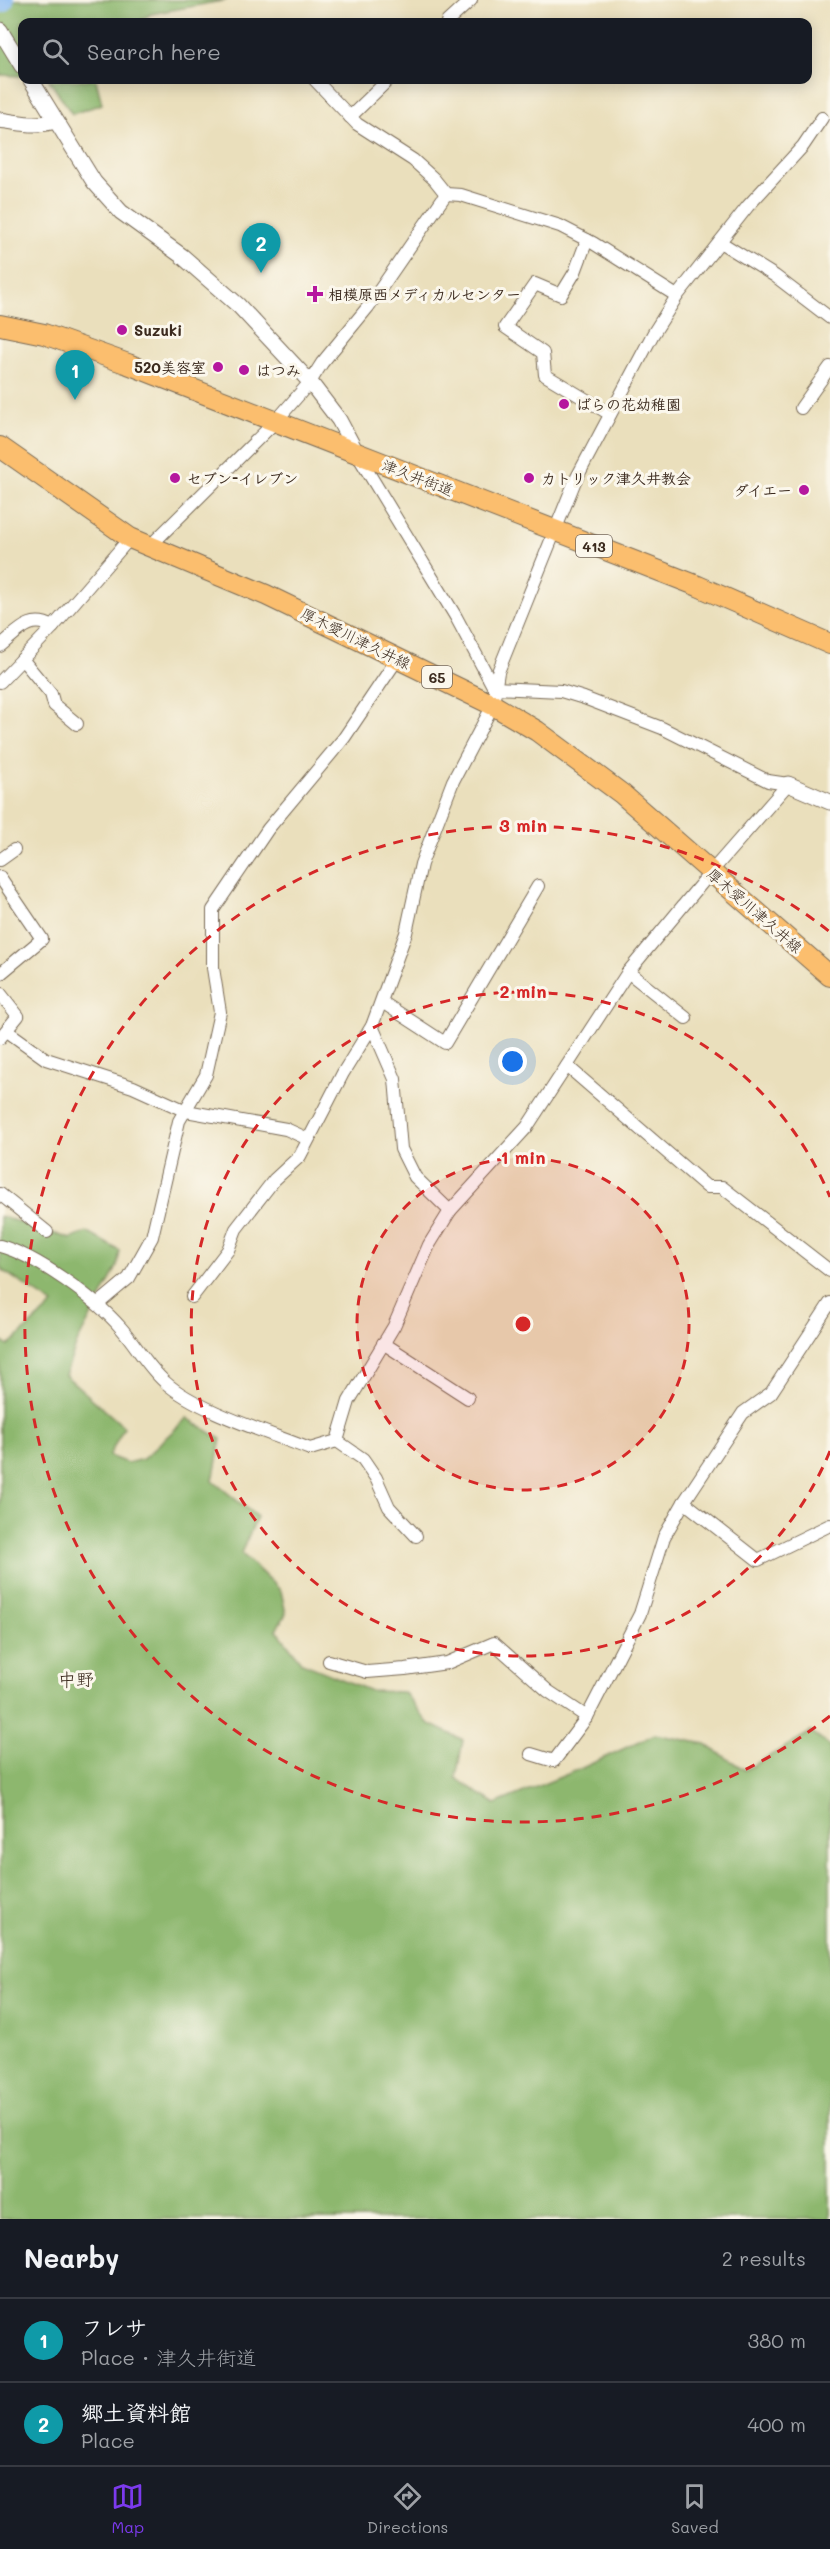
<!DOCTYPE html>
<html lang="en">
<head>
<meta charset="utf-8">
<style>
	:root { --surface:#171b24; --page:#20242c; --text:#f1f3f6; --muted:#9ea1a6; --line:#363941; --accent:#7c3aed }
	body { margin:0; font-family:Mali,"Klee One",sans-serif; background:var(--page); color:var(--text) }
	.you { position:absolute; left:513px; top:1062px; width:21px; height:21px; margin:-15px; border:4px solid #fff; border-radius:50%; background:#1a73e8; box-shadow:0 0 0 9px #1a73e833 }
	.badge { display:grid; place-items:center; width:39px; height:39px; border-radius:50%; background:var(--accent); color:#fff; font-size:20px; font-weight:700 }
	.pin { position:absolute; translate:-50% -50px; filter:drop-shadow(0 2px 3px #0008) }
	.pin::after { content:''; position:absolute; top:32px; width:21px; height:18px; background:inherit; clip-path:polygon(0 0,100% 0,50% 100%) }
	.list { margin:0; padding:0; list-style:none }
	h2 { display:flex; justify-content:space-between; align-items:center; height:78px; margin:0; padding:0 24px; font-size:26px }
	h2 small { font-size:20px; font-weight:400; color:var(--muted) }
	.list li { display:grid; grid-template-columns:39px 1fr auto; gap:18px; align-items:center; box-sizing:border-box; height:84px; padding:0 24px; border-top:2px solid var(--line) }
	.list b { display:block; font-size:22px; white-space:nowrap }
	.list p { margin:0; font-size:20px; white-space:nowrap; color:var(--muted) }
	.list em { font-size:20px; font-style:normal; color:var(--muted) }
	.icon { flex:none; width:33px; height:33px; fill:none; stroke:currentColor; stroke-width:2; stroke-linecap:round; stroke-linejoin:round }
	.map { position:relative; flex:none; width:830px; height:2219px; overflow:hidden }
	.search { position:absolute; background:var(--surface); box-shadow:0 3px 15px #0003; left:18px; right:18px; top:18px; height:66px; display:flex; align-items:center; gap:15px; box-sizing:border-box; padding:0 21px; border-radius:12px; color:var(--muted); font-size:22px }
	.sheet { height:246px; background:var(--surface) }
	nav { display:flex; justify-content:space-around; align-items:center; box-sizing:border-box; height:84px; border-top:2px solid var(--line); background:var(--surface); font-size:16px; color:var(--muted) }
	nav a { display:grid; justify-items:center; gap:3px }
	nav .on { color:var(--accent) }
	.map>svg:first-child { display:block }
	.forest { fill:#8db76e; stroke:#647046; stroke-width:1.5 }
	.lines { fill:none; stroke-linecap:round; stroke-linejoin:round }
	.river { stroke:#88bbf6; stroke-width:26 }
	.minor-casing { stroke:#786955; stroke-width:14 }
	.tertiary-casing { stroke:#786955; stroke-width:17 }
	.primary-casing { stroke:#786955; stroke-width:22 }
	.trunk-casing { stroke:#786955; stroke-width:22 }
	.minor { stroke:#fff; stroke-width:12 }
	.tertiary { stroke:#fff; stroke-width:15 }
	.primary { stroke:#fbbe6e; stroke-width:20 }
	.trunk { stroke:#fbbe6e; stroke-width:20 }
	.ring { fill:none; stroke:#d62828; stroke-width:3; stroke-dasharray:10 8 }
	.poi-dot { fill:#b5179e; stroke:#fbf7ec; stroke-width:2 }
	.labels { text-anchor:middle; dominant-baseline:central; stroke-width:6; stroke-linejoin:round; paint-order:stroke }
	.shield { fill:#fbf7ec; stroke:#75685c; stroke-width:1.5 }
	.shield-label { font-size:14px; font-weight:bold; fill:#3b2a1e }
	.poi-label { font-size:15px; font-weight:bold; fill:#3b2a1e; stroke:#fbf7ec; text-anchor:start }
	.street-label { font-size:15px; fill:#3b2a1e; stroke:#fbf7ec }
	.quarter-label { font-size:18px; fill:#3b2a1e; stroke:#fbf7ec }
	.centre { fill:#d62828; stroke:#fbf7ec; stroke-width:3 }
	.ring-label { font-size:18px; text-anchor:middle; font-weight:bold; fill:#d62828; stroke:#fbf7ec; stroke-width:6; stroke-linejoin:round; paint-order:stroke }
</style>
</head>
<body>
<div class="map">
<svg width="830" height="2219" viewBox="0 0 830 2219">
	<rect width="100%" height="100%" fill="#fbf7ec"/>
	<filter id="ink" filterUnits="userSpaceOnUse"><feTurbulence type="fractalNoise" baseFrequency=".0167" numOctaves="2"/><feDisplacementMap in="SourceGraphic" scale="12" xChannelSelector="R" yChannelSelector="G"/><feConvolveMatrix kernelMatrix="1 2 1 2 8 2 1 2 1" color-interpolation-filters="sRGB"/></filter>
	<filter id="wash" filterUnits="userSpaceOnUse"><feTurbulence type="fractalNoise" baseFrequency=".008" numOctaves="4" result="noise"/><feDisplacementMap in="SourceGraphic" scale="24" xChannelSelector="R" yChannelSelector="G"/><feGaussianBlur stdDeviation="1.35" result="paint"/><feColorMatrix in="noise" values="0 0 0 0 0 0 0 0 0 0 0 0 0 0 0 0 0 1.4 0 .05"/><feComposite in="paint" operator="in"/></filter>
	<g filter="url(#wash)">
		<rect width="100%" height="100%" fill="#eadfbc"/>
		<!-- forest -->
		<g class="forest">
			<path d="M 0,0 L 227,0 L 151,14 L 138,22 L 22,22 L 22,76 L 0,75 Z"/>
			<path d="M 49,80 L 96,80 L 102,104 L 72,114 Z"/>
			<path d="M 0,1216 L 71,1239 L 87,1232 L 120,1251 L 117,1267 L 77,1343 L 65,1375 L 124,1427 L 109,1456 L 127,1463 L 143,1459 L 187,1418 L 221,1439 L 213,1481 L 257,1517 L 241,1553 L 281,1591 L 286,1614 L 276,1629 L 302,1663 L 371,1691 L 404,1692 L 428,1723 L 463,1740 L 456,1778 L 495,1804 L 580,1769 L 655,1734 L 705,1744 L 745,1770 L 811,1732 L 830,1746 L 830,2219 L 0,2219 L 0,1340 L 8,1346 L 53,1304 L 2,1270 L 0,1266 Z"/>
		</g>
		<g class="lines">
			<!-- river -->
			<path class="river" d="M 0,0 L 1,0"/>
		</g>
	</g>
	<g filter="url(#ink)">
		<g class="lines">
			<defs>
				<g id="minor">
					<path d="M 447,22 L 471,0"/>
					<path d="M 315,80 L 357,124 L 413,160 L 434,179 L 446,194 L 461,195 L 560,226 L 593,243 L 677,296"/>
					<path d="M 350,117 L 388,80"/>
					<path d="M 587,240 L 575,272 L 561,295 L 535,284 L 505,327 L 543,353 L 545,375 L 610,414"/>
					<path d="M 720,242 L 775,276 L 830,318"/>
					<path d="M 801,408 L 830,367"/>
					<path d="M 357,454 L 456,617 L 494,688"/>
					<path d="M 149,547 L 276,421 L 310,382 L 322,363 L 368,307 L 446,194"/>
					<path d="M 0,646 C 18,632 30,614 53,627"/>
					<path d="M 22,659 L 51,694 L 54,705 L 77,724"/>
					<path d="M 0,682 L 53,627 L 130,538"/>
					<path d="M 494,688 L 561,691 L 584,698 L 662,728 L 768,781 L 788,784"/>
					<path d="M 0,860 L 14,850"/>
					<path d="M 0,877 L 42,939 L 0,974"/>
					<path d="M 628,972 L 686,1018"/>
					<path d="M 0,993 L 18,1016 L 0,1038"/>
					<path d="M 382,1002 L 445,1043 L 538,886"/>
					<path d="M 372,1026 L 395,1079 L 401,1149 L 415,1177 L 450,1211"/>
					<path d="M 7,1031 L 46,1059 L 133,1087 L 186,1111 L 286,1129 L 308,1139"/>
					<path d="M 567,1066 L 707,1187 L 722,1187 L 830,1271"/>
					<path d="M 0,1194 L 47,1232"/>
					<path d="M 0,1246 C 37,1256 96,1299 121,1328 C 136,1345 147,1366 165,1382 C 195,1410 270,1433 310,1449 L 337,1441"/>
					<path d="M 192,1297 L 228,1250 L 236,1229 L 274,1180 L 300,1156 L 343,1073 L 372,1026 L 406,933 L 421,864 L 453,781 L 493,705 L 498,672 L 575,481 L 653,334 L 677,296 L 748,206 L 803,146 L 822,118"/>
					<path d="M 98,1304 L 129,1278 L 152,1237 L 179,1121 L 206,1075 L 220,1012 L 213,968 L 213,910 L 268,829 L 344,738 L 398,658"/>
					<path d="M 383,1343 L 468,1398"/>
					<path d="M 337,1441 L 349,1401 L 394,1326 L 429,1245 L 450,1211 L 527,1127 L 628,972 L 711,872 L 788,784"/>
					<path d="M 337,1441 L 363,1459 L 376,1478 L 389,1507 L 416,1536"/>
					<path d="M 684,1502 L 758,1560 L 830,1525"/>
					<path d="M 329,1661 L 367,1672 L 405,1669 L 447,1663 L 494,1643 L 548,1691 L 587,1717"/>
					<path d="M 531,1754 L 554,1761 L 587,1717 L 640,1614 L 664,1537 L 684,1502 L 743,1413 L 771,1393 L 830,1303"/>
				</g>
				<g id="tertiary">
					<path d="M 0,30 L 22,66"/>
					<path d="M 31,80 L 94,182 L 121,212 L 182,256 L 239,306 L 310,382 L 339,420 L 356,452"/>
					<path d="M 0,120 C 19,123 37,127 55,121"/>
					<path d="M 788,784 L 830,802"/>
				</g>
				<path id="primary" d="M 0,447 L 130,538 L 266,595 L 351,636 L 493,705 L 537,731 L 622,794 L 830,976"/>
				<path id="trunk" d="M 0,325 L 44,334 L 128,364 L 698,586 L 830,644"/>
			</defs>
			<!-- minor casing -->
			<use href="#minor" class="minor-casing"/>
			<!-- tertiary casing -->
			<use href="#tertiary" class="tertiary-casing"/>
			<!-- primary casing -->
			<use href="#primary" class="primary-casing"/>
			<!-- trunk casing -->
			<use href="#trunk" class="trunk-casing"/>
			<!-- minor -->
			<use href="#minor" class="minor"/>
			<!-- tertiary -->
			<use href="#tertiary" class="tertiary"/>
			<!-- primary -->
			<use href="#primary" class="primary"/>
			<!-- trunk -->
			<use href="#trunk" class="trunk"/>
		</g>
	</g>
	<!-- distance rings -->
	<circle cx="523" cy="1324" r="166" fill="#d62828" fill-opacity=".12"/>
	<g class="ring">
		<circle cx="523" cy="1324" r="166"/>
		<path d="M830 1451A332 332 0 1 1 830 1197"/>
		<path d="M830 1716A498 498 0 1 1 830 932"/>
	</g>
	<!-- markers -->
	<g class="poi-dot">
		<path d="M312 285h6v6h6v6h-6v6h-6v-6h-6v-6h6z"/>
		<circle cx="122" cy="330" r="6"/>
		<circle cx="218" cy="367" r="6"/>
		<circle cx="244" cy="370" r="6"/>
		<circle cx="564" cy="404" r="6"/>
		<circle cx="175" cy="478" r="6"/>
		<circle cx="529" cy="478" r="6"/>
		<circle cx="804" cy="490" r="6"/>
	</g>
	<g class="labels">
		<!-- shield labels -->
		<g class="shield">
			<rect x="576" y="535" width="36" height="22" rx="4.5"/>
			<rect x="422" y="666" width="30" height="22" rx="4.5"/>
		</g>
		<g class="shield-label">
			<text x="594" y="546">413</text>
			<text x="437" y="677">65</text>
		</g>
		<!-- poi labels -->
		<g class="poi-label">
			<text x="328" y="294">相模原西メディカルセンター</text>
			<text x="134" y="330">Suzuki</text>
			<text x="206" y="367" text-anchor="end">520美容室</text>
			<text x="256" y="370">はつみ</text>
			<text x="576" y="404">ばらの花幼稚園</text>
			<text x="187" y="478">セブン-イレブン</text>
			<text x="541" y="478">カトリック津久井教会</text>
			<text x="792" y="490" text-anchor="end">ダイエー</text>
		</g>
		<!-- street labels -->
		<g class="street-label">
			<text transform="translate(418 477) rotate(21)">津久井街道</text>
			<text transform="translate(356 638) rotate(26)">厚木愛川津久井線</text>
			<text transform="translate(755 910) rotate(41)">厚木愛川津久井線</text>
		</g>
		<!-- quarter labels -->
		<g class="quarter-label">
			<text x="76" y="1679">中野</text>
		</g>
	</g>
	<circle cx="523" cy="1324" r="9" class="centre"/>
	<g class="ring-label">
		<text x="523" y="832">3 min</text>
		<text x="523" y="998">2 min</text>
		<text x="523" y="1164">1 min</text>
	</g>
</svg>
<div class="you"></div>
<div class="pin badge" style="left:75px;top:400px;background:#0f9aa8">1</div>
<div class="pin badge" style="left:261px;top:273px;background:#0f9aa8">2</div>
<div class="search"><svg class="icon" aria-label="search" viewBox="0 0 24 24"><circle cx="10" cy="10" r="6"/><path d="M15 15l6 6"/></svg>Search here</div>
</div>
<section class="sheet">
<h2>Nearby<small>2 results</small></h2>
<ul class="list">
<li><span class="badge" style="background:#0f9aa8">1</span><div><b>フレサ</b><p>Place · 津久井街道</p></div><em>380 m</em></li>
<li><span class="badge" style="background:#0f9aa8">2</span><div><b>郷土資料館</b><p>Place</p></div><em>400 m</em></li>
</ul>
</section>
<nav>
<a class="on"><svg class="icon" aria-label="map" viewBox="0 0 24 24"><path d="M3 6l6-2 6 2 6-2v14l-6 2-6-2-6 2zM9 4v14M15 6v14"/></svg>Map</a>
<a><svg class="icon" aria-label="directions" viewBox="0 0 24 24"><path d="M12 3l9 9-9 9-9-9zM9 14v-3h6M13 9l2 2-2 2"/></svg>Directions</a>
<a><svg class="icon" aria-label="saved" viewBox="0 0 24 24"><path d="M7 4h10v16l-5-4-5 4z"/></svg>Saved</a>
</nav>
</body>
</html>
